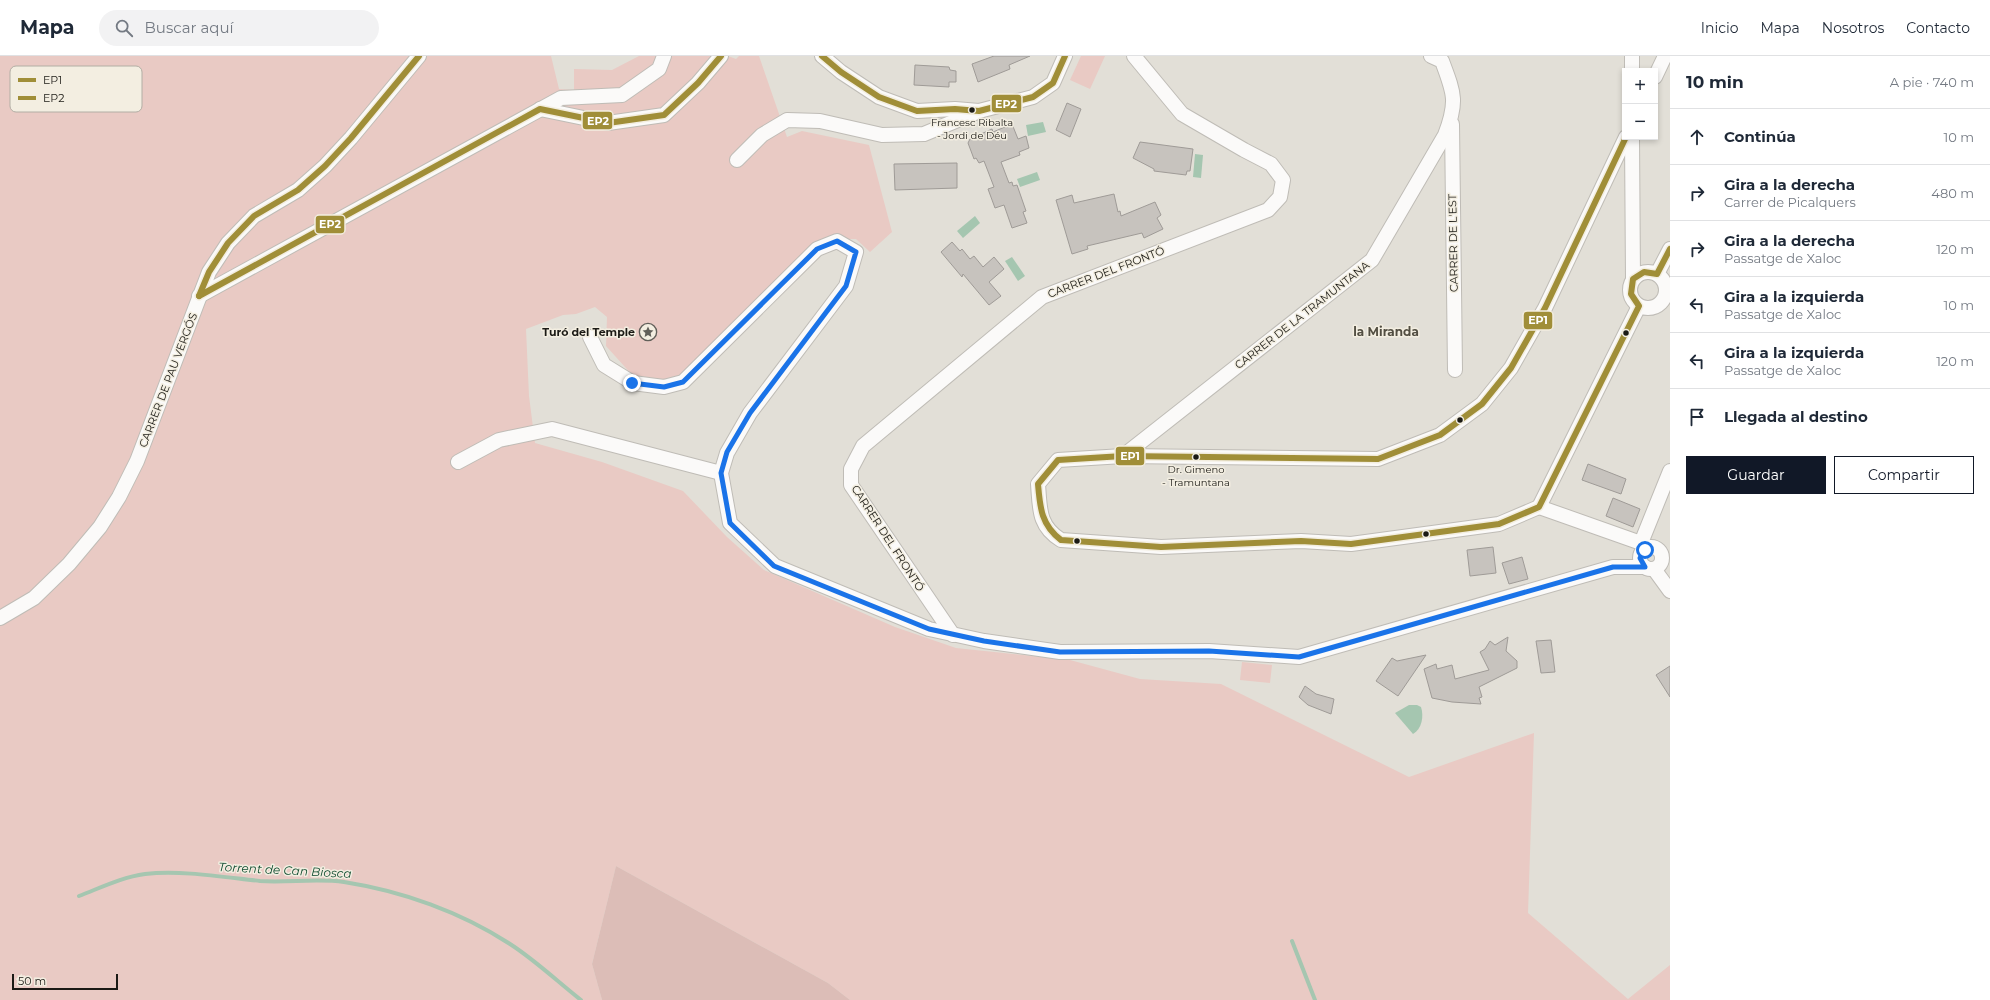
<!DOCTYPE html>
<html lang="es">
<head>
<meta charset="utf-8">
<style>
	:root { --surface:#fff; --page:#f2f2f3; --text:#1f2937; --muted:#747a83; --line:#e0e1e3; --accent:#111827 }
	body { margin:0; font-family:Montserrat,sans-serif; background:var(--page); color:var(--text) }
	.controls { position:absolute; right:12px; top:12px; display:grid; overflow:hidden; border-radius:0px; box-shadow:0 2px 6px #0003 }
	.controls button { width:36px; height:36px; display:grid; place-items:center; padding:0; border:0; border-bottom:1px solid var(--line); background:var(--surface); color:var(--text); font:20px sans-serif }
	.scale { position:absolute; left:12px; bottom:10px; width:106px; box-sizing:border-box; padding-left:4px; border:2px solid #1b1a15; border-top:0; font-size:11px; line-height:14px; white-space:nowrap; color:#1b1a15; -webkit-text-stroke:3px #f3eee1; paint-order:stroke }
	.stop { position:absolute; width:12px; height:12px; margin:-9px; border:3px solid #1a73e8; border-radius:50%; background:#fff }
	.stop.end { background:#1a73e8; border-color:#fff; box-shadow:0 1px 4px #0008 }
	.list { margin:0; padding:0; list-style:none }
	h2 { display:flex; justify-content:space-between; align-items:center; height:52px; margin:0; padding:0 16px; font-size:17px }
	h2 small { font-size:13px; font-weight:400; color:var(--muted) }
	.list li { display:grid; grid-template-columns:26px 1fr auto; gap:12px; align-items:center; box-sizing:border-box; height:56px; padding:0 16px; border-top:1px solid var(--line) }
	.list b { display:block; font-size:15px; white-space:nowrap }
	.list p { margin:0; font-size:13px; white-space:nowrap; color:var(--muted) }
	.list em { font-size:13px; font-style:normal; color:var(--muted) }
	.actions { display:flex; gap:8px; padding:12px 16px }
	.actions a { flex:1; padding:9px 0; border:1px solid var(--accent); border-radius:0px; text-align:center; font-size:14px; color:var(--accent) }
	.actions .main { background:var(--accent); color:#fff }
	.icon { flex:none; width:22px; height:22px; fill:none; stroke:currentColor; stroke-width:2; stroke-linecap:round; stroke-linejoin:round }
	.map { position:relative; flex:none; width:1670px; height:944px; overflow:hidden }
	header { display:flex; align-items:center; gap:24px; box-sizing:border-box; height:56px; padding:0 20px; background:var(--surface); border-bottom:1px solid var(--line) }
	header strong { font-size:19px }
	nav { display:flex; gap:22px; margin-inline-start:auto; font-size:14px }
	.search { width:280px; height:36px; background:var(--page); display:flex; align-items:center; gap:10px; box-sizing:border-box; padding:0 14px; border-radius:22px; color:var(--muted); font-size:15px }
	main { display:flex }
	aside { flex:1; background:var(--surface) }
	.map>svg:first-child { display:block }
	.green { fill:#e9cac4 }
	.forest { fill:#dcbdb7 }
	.water { fill:#a5c6b0 }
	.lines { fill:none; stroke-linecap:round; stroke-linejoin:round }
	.stream { stroke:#a5c6b0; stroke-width:4 }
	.building { fill:#c7c3be; stroke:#9f9b97 }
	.street-casing { stroke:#bfbcb6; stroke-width:16 }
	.street { stroke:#fbfaf9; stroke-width:14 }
	.bus-1-casing { stroke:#f3eee1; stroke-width:9 }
	.bus-2-casing { stroke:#f3eee1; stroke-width:9 }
	.bus-1 { stroke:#a08e38; stroke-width:6 }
	.bus-2 { stroke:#a08e38; stroke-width:6 }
	.route { stroke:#1a73e8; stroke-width:5 }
	.bus-dot { fill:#1b1a15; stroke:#f3eee1; stroke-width:1.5 }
	.labels { text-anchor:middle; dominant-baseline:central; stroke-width:3; stroke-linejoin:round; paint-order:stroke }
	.bus-label { font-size:10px; fill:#1b1a15; stroke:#f3eee1 }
	.street-label { font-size:11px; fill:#1b1a15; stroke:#f3eee1 }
	.poi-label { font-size:11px; font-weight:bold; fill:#1b1a15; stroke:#f3eee1; text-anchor:end }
	.neighbourhood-label { font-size:12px; font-weight:bold; fill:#524e42; stroke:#f3eee1 }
	.water-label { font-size:12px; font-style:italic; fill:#0f4b2f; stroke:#f3eee1 }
	.key { fill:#f3eee1; stroke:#b2aea4; stroke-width:1 }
	.key-label { font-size:11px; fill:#1b1a15 }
	.line-badge { stroke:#f3eee1; stroke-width:1.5 }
	.badge-label { font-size:11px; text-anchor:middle; font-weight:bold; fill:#fff }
</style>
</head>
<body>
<header>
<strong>Mapa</strong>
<div class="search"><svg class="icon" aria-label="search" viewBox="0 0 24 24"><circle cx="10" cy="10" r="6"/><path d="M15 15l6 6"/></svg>Buscar aquí</div>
<nav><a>Inicio</a><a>Mapa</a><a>Nosotros</a><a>Contacto</a></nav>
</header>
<main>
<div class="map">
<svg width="1670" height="944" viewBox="0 0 1670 944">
	<rect width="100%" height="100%" fill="#e2dfd7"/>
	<!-- green -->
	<g class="green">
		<path d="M 0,0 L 551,0 L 559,33 L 574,34 L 574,13 L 612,14 L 639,0 L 728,0 L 736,3 L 739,0 L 759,0 L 787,81 L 802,75 L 869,89 L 892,176 L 870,196 L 856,183 L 828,183 L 687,316 L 668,325 L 634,321 L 606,290 L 607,261 L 595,251 L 576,258 L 563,259 L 526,273 L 529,340 L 535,387 L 602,406 L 683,435 L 727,481 L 764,514 L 895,571 L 956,592 L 1070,604 L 1140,623 L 1221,628 L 1409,721 L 1534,677 L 1528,857 L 1628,943 L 1670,909 L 1670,944 L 850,944 L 828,927 L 616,810 L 592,908 L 602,944 L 0,944 Z"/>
		<path d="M 1081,0 L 1105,0 L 1090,33 L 1070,24 Z"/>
		<path d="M 1242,606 L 1272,609 L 1270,627 L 1240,624 Z"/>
	</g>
	<!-- forest -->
	<path class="forest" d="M 616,810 L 828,927 L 850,944 L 602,944 L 592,908 Z"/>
	<!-- water -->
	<g class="water">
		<path d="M 1043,66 L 1046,76 L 1028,80 L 1026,69 Z"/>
		<path d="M 1195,98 L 1203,99 L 1201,122 L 1193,121 Z"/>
		<path d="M 1037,116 L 1040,124 L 1020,131 L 1017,123 Z"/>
		<path d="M 975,160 L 980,167 L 963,182 L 957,175 Z"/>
		<path d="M 1012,201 L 1025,220 L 1018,225 L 1005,205 Z"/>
		<path d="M 1409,649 L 1417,649 L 1421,651 C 1424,660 1422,673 1413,678 L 1395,657 Z"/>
	</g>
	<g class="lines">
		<!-- stream -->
		<g class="stream">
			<path d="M 79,840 C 100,832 122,821 145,818 C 181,814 223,821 260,825 C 287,827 317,822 344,826 C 402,835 461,856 510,888 C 535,904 558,926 581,944"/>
			<path d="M 1292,885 L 1315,944"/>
		</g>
	</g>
	<!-- building -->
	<g class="building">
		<path d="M 994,0 L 1030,0 L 1009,9 L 1010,13 L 978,26 L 972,8 Z"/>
		<path d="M 915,9 L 949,11 L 950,14 L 956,15 L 956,26 L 949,26 L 949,31 L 914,29 Z"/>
		<path d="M 1067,47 L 1081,53 L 1070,81 L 1056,74 Z"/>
		<path d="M 1012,68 L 1018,83 L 1026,80 L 1029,92 L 1019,96 L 1020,99 L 1001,106 L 1009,127 L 1012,126 L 1013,130 L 1017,129 L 1026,155 L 1023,156 L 1027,167 L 1012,172 L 1004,149 L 995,152 L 988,133 L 994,131 L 984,105 L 979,107 L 976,102 L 974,103 L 968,87 L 970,83 L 992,73 L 993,76 Z"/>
		<path d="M 1140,86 L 1193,93 L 1190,115 L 1187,115 L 1186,119 L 1154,115 L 1154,113 L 1133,102 Z"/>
		<path d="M 957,107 L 957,132 L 895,134 L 894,108 Z"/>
		<path d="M 1114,138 L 1118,156 L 1120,155 L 1121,160 L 1155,146 L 1161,159 L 1157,162 L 1163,173 L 1144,182 L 1142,177 L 1087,190 L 1088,193 L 1072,198 L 1056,144 L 1072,139 L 1074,147 Z"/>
		<path d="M 952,186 L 960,195 L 962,193 L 970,203 L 974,200 L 983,211 L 994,201 L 1004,213 L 989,226 L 1001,240 L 989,249 L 963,218 L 962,221 L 941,196 Z"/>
		<path d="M 1588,408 L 1626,423 L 1621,438 L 1582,424 Z"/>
		<path d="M 1613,442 L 1640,453 L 1633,471 L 1606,460 Z"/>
		<path d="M 1493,491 L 1496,517 L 1470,520 L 1467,494 Z"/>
		<path d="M 1522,501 L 1528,523 L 1509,528 L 1502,507 Z"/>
		<path d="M 1508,581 L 1506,595 L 1517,605 L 1517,612 L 1479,631 L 1482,641 L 1479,642 L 1481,648 L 1452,646 L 1432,642 L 1424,613 L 1436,608 L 1437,613 L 1452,609 L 1455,623 L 1489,614 L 1480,596 L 1485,593 L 1490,585 L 1495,589 Z"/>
		<path d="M 1551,584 L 1555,616 L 1541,617 L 1536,585 Z"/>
		<path d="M 1426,599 L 1398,640 L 1376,625 L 1392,602 L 1397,605 Z"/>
		<path d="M 1670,610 L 1670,641 L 1656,619 Z"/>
		<path d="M 1305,630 L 1316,638 L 1334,643 L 1331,658 L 1308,649 L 1299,641 Z"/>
	</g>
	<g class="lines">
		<defs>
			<g id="street">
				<path d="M 822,0 L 841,16 L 879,41 L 917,55 L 955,53 L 979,55 L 1033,41 L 1053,27 L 1065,0"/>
				<path d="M 1632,0 L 1632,15"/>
				<path d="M 1655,21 L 1665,0"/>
				<path d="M 540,53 L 608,67 L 664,59 L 698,27 L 721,0"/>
				<path d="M 1452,68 L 1455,314"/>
				<path d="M 1632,81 L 1633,223"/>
				<path d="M 737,104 L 762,79 L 787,64 L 820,65 L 882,79 L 924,78 L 977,56"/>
				<circle cx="1648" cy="234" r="18"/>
				<path d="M 1657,218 L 1670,193"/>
				<path d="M 199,240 L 561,42 L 622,39 L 659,13 L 664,0"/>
				<path d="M 590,281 L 604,309 L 633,327 L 664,331 L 683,326 L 817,193 L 837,185 L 856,196 L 846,230 L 750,357 L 727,397 L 721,417 L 730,467 L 775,510 L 929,573 L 984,585 L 1060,596 L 1209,595 L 1299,601 L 1613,511 L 1645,511"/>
				<path d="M 1123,400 L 1372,204 L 1445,79 C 1458,45 1454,37 1442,5 L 1431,0"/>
				<path d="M 458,406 L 499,384 L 552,373 L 721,417"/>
				<path d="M 1539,451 L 1499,468 L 1351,488 L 1301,485 L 1161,491 L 1061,484 C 1038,470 1040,452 1038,428 L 1058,404 L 1123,400 L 1378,403 L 1440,379 L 1482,348 L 1511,312 L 1545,252 L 1626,81"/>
				<path d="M 1539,451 L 1639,250"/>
				<path d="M 1539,451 L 1641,487 L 1648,492"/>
				<path d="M 1641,487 L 1670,415"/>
				<circle cx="1651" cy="502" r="11"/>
				<path d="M 1654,513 L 1670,535"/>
				<path d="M 0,562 L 34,542 L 69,508 L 100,471 L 119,441 L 137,405 L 209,216 L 228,187 L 254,160 L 298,134 L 325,110 L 351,82 L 419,0"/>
				<path d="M 953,579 L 851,429 L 851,413 L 863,390 L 1042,241 L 1268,154 L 1280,141 L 1283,124 L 1271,108 L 1244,94 L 1182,58 L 1134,0"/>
			</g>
		</defs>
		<!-- street casing -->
		<use href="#street" class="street-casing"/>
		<!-- street -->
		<use href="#street" class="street"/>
		<defs>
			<path id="bus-1" d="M 1626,81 L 1545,252 L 1511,312 L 1482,348 L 1440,379 L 1378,403 L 1123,400 L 1058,404 L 1038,428 C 1040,451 1041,469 1061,484 L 1161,491 L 1301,485 L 1351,488 L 1499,468 L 1539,451 L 1639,250 L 1631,238 L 1633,223 L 1644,216 L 1657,218 L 1670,193"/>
			<g id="bus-2">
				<path d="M 822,0 L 841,16 L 879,41 L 917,55 L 955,53 L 979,55 L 1033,41 L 1053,27 L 1065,0"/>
				<path d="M 199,240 L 540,53 L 608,67 L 664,59 L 698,27 L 721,0"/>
				<path d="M 199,240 L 209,216 L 228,187 L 254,160 L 298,134 L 325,110 L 351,82 L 419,0"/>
			</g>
		</defs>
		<!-- bus-1 casing -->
		<use href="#bus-1" class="bus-1-casing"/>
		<!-- bus-2 casing -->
		<use href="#bus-2" class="bus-2-casing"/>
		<!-- bus-1 -->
		<use href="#bus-1" class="bus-1"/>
		<!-- bus-2 -->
		<use href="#bus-2" class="bus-2"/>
	</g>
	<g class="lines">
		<!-- route -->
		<path class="route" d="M 632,327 L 664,331 L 683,326 L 817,193 L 837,185 L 856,196 L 846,230 L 750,357 L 727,396 L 721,417 L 730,467 L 774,510 L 929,573 L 984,585 L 1060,596 L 1209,595 L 1299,601 L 1613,511 L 1645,511 L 1640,502 L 1645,494"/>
	</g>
	<!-- icons -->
	<defs>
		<symbol id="sight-ring" viewBox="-11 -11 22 22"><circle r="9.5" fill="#f3eee1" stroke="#615f59" stroke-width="1.5"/><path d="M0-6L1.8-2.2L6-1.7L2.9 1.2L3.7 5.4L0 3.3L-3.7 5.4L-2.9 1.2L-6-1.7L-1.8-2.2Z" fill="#615f59"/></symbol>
	</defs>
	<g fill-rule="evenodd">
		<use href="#sight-ring" x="638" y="266" width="20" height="20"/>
	</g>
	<!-- markers -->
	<g class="bus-dot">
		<circle cx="972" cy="54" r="3.5"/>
		<circle cx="1626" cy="277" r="3.5"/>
		<circle cx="1460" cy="364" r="3.5"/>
		<circle cx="1196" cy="401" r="3.5"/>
		<circle cx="1426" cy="478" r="3.5"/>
		<circle cx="1077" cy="485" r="3.5"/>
	</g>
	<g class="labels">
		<!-- bus labels -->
		<g class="bus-label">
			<text x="972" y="66">Francesc Ribalta<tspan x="972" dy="13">- Jordi de Déu</tspan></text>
			<text x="1196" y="413">Dr. Gimeno<tspan x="1196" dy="13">- Tramuntana</tspan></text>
		</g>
		<!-- street labels -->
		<g class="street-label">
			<text transform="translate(1453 187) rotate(-91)">CARRER DE L'EST</text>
			<text transform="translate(1106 216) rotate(-21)">CARRER DEL FRONTÓ</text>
			<text transform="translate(1302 259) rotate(-38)">CARRER DE LA TRAMUNTANA</text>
			<text transform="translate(168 324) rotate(-69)">CARRER DE PAU VERGÓS</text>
			<text transform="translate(888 482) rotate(57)">CARRER DEL FRONTÓ</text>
		</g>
		<!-- poi labels -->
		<g class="poi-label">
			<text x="635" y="276">Turó del Temple</text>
		</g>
		<!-- neighbourhood labels -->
		<g class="neighbourhood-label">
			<text x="1386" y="275">la Miranda</text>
		</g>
		<!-- water labels -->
		<g class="water-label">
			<text transform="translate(285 814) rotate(3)">Torrent de Can Biosca</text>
		</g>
	</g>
	<!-- legend -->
	<rect x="10" y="10" width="132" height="46" rx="6" class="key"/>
	<rect x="18" y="22" width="18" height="4" fill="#a08e38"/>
	<rect x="18" y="40" width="18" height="4" fill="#a08e38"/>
	<g class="key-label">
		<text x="43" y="28">EP1</text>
		<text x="43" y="46">EP2</text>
	</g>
	<g class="line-badge">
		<rect x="991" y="38" width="31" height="19" rx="4" fill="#a08e38"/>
		<rect x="582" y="55" width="31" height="19" rx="4" fill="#a08e38"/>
		<rect x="315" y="159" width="30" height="19" rx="4" fill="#a08e38"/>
		<rect x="1523" y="255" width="30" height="19" rx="4" fill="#a08e38"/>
		<rect x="1115" y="390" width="30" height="20" rx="4" fill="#a08e38"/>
	</g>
	<g class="badge-label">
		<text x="1006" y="52">EP2</text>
		<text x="598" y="69">EP2</text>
		<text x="330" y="172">EP2</text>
		<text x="1538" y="268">EP1</text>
		<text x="1130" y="404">EP1</text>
	</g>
</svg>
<div class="controls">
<button>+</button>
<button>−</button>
</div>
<div class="scale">50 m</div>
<div class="stop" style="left:1645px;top:494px"></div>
<div class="stop end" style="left:632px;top:327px"></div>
</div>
<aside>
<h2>10 min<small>A pie · 740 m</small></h2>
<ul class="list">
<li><svg class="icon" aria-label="ahead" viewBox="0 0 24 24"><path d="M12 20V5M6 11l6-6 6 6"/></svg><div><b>Continúa</b></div><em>10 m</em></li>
<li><svg class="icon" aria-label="right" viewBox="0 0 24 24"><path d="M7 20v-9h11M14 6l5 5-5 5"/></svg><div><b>Gira a la derecha</b><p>Carrer de Picalquers</p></div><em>480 m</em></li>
<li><svg class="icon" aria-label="right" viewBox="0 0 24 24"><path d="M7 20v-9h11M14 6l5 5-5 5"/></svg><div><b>Gira a la derecha</b><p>Passatge de Xaloc</p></div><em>120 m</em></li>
<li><svg class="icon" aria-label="left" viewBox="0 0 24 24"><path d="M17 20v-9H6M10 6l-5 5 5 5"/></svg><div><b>Gira a la izquierda</b><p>Passatge de Xaloc</p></div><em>10 m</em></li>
<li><svg class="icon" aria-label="left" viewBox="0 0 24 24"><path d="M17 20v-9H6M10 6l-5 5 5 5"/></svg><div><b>Gira a la izquierda</b><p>Passatge de Xaloc</p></div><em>120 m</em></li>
<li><svg class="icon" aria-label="arrive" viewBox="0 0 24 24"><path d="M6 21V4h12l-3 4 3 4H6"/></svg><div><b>Llegada al destino</b></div></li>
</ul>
<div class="actions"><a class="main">Guardar</a><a>Compartir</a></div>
</aside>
</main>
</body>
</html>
